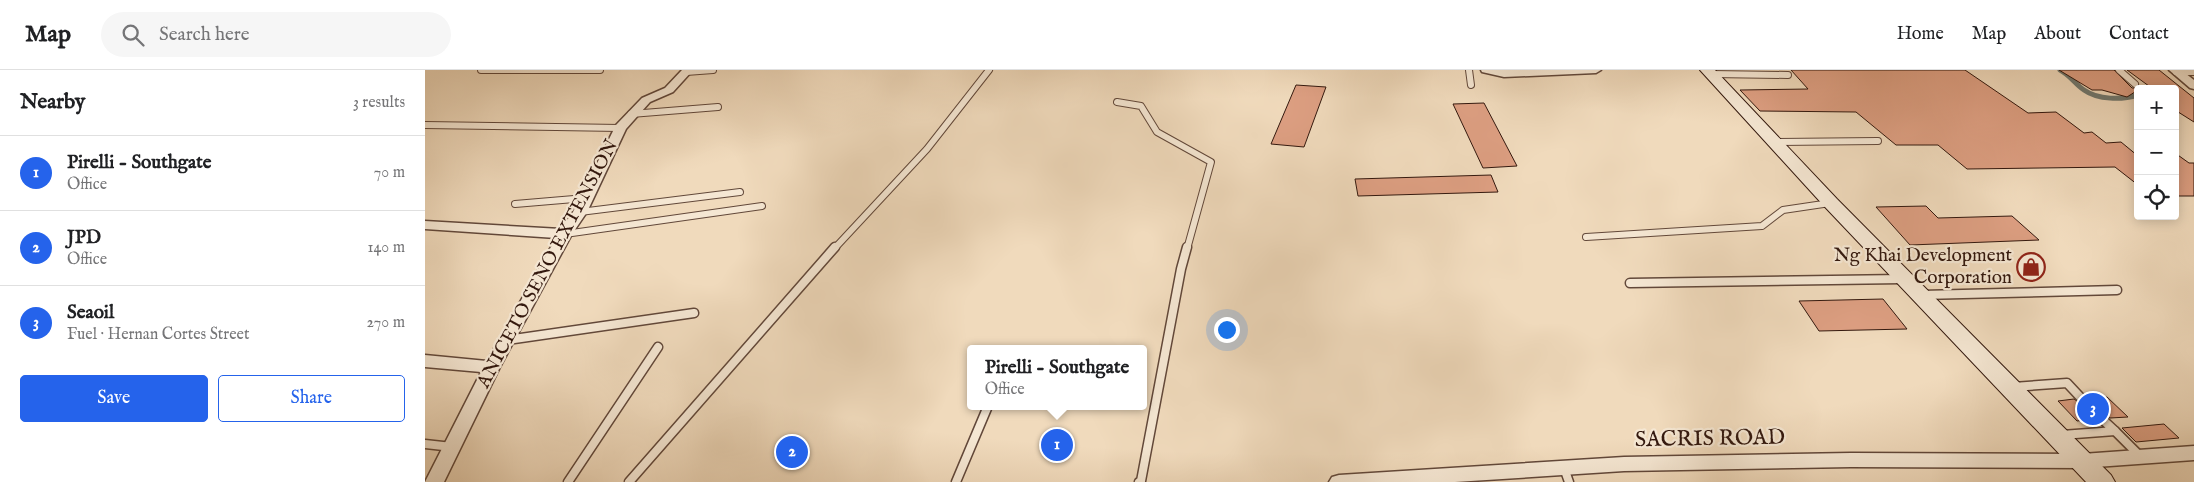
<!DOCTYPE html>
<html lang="en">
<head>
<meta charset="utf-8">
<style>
	:root { --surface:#fff; --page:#f6f6f6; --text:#202124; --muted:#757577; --line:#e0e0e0; --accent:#2563eb }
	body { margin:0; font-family:"IM FELL English",serif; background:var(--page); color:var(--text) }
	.controls { position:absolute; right:15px; top:15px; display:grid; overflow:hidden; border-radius:5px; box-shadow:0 2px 12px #0003 }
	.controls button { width:45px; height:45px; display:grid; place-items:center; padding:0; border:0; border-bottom:1px solid var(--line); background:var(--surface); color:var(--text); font:25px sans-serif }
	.you { position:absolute; left:801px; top:259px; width:18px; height:18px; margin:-12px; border:4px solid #fff; border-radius:50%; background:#1a73e8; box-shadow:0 0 0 8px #1a73e833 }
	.badge { display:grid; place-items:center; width:32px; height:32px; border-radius:50%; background:var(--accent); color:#fff; font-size:16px; font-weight:700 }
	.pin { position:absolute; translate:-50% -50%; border:2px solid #fff; box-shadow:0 1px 5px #0006 }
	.popup { position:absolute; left:542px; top:275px; width:180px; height:65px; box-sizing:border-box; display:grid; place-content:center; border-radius:5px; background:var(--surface); filter:drop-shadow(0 1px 4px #0005); font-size:16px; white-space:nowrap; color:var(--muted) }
	.popup b { font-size:19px; color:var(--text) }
	.popup::after { content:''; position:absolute; left:50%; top:100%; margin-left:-10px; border:10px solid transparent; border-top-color:var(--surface) }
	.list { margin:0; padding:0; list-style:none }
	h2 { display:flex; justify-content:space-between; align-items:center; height:65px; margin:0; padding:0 20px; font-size:21px }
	h2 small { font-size:16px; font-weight:400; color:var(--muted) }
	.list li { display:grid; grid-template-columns:32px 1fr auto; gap:15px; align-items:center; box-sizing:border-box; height:75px; padding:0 20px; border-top:1px solid var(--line) }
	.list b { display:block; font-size:19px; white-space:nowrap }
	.list p { margin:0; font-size:16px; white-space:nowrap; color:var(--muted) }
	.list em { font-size:16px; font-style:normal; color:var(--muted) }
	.actions { display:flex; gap:10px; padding:15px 20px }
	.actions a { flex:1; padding:11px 0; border:1px solid var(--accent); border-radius:5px; text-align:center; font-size:18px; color:var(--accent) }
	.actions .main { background:var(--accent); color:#fff }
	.icon { flex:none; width:28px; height:28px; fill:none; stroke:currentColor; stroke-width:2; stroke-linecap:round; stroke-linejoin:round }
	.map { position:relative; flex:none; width:1769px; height:412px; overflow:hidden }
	header { display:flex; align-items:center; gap:30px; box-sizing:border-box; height:70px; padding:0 25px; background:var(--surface); border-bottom:1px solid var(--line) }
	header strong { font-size:24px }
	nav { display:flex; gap:28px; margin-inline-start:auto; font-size:18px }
	.search { width:350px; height:45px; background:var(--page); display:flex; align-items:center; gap:12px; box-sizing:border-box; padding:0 18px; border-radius:28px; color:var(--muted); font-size:19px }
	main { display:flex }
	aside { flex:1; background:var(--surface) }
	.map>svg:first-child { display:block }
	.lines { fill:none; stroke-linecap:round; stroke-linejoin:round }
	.stream { stroke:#717970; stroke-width:5 }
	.building { fill:#dd9f82; stroke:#33180e }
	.service-far1-casing { stroke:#62483a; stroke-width:8 }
	.service-casing { stroke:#62483a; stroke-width:11 }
	.minor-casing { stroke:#62483a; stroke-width:3 }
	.secondary-casing { stroke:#33180e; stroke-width:2 }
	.service-far1 { stroke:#f5e7d3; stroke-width:6 }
	.service { stroke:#f5e7d3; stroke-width:8 }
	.minor { fill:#f5e7d3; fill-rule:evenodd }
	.secondary { fill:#f5e7d3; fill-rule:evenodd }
	.labels { text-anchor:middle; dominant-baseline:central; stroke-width:4.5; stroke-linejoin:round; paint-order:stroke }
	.poi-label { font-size:19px; fill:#33180e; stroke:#f5e7d3; text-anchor:end }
	.street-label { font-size:19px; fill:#33180e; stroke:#f5e7d3 }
	.near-street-label { font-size:22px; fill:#33180e; stroke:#f5e7d3 }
</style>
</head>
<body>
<header>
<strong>Map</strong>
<div class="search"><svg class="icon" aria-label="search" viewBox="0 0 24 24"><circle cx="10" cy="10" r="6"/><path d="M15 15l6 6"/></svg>Search here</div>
<nav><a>Home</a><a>Map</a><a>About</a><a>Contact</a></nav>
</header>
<main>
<aside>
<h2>Nearby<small>3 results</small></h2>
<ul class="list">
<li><span class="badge">1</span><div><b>Pirelli - Southgate</b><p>Office</p></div><em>70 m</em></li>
<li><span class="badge">2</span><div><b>JPD</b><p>Office</p></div><em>140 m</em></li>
<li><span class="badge">3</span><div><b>Seaoil</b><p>Fuel · Hernan Cortes Street</p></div><em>270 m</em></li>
</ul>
<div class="actions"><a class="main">Save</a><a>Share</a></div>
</aside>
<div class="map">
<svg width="1769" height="412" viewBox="0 0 1769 412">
	<rect width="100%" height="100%" fill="#f0dabc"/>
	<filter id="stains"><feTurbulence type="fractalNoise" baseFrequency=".004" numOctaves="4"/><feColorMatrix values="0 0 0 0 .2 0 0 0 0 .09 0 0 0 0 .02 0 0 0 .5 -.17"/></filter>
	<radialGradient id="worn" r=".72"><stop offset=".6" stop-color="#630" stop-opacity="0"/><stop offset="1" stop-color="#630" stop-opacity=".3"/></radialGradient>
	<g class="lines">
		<!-- stream -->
		<path class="stream" d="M 1635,0 C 1645,5 1650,14 1659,20 C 1673,30 1697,30 1713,25"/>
	</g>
	<!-- building -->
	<g class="building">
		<path d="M 1366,0 L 1540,0 L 1603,43 L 1631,42 L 1659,63 L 1667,62 L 1681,73 L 1696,72 L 1713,86 L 1713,115 L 1690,97 L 1542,99 L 1513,75 L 1471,75 L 1431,42 L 1335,41 L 1315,20 L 1383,19 Z"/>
		<path d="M 1634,0 L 1689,0 L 1707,18 L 1713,18 L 1713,20 L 1702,27 L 1677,20 L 1667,20 Z"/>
		<path d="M 1702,0 L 1734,0 L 1769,28 L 1769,52 L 1750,40 L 1750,19 L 1728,19 Z"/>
		<path d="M 871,15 L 901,17 L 879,77 L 846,74 Z"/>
		<path d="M 1059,33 L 1092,96 L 1058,98 L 1028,34 Z"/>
		<path d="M 1750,83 L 1764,93 L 1769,93 L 1769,126 L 1750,126 Z"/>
		<path d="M 1066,105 L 1073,122 L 933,126 L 930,109 Z"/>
		<path d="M 1501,136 L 1513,148 L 1587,146 L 1614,170 L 1485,175 L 1451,137 Z"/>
		<path d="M 1458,229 L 1482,259 L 1394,261 L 1374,231 Z"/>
		<path d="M 1682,327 L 1703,347 L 1685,348 L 1676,343 L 1671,349 L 1652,351 L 1633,331 L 1649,329 L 1658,335 L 1661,333 L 1663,328 Z"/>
		<path d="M 1739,354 L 1754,368 L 1711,372 L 1697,358 Z"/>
	</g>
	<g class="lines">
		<defs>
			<g id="service-far1">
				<path d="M 56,0 L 175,0"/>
				<path d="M 1044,0 L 1046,15"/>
				<path d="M 1694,0 L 1710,14"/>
				<path d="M 261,2 L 288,0"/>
				<path d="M 1751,2 L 1769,2"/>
				<path d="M 1286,4 L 1363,5"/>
				<path d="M 692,32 L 716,36 L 732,62 L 786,92 L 762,179"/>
				<path d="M 206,44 L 293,37"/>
				<path d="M 0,55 L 195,58"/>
				<path d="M 1348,72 L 1453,71"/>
				<path d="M 90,134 L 161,128"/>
				<path d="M 155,142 L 315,122"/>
				<path d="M 140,164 L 337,136"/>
				<path d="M 1161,167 L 1337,156 L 1358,140 L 1405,133"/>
				<path d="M 409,179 L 502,79 L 564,0"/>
			</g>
			<g id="service">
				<path d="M 1205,213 L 1477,209"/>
				<path d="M 1497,225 L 1692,220"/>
				<path d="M 82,270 L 269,243"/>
				<path d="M 1588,317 L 1642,313 L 1657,329"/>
				<path d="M 1690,361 L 1716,387"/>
				<path d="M 1637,365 L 1690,361 L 1677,349"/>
				<path d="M 0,374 L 27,377"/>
				<path d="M 1139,398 L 1144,412"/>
				<path d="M 143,412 L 233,277"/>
				<path d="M 204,412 L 410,177"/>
				<path d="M 531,412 L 563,336"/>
				<path d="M 714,412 L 716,411 L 756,199 L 762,177"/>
			</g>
			<g id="minor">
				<path d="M 257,0 L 268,0 L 248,22 L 225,32 L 201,59 L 162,142 L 147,164 L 75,297 L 19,412 L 0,412 L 56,302 L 0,297 L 0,285 L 62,291 L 131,168 L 0,159 L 0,151 L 136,159 L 148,142 L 191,55 L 217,28 L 240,18 Z"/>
				<path d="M 1056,0 L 1176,0 L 1171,3 L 1079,7 L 1057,2 Z"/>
				<path d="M 1744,0 L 1756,0 L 1769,10 L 1769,19 L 1765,18 Z"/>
				<path d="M 1769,376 L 1769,390 L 1657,398 L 1426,397 L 1199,401 L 1030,412 L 904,412 L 907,407 L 914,405 L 1199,387 L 1426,383 L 1657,384 Z"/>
			</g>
			<path id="secondary" d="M 1275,0 L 1290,0 L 1412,129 L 1686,405 L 1690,412 L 1661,412 L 1400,137 Z"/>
		</defs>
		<!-- service-far1 casing -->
		<use href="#service-far1" class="service-far1-casing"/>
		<!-- service casing -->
		<use href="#service" class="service-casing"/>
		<!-- minor casing -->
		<use href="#minor" class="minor-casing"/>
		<!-- secondary casing -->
		<use href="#secondary" class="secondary-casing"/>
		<!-- service-far1 -->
		<use href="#service-far1" class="service-far1"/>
		<!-- service -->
		<use href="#service" class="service"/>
		<!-- minor -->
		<use href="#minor" class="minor"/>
		<!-- secondary -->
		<use href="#secondary" class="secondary"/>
	</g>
	<!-- icons -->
	<defs>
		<symbol id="shop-ring" viewBox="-11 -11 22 22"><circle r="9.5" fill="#f5e7d3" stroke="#8f2418" stroke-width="1.5"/><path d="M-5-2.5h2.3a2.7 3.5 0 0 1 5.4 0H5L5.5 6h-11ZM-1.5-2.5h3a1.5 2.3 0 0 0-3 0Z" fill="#8f2418"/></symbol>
	</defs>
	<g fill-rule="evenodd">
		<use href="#shop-ring" x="1590" y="181" width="32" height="32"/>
	</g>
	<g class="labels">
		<!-- poi labels -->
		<g class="poi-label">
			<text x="1587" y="186">Ng Khai Development<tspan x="1587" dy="22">Corporation</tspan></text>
		</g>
		<!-- street labels -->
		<g class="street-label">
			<text transform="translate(123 194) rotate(-62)">ANICETO SENO EXTENSION</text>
		</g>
		<!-- near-street labels -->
		<g class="near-street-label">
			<text transform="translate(1285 369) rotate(-1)">SACRIS ROAD</text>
		</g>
	</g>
	<rect width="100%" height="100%" filter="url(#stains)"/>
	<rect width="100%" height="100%" fill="url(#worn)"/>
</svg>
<div class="controls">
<button>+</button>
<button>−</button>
<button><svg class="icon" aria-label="locate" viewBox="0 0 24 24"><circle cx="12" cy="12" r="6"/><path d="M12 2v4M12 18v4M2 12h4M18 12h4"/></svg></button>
</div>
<div class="you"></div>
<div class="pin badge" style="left:632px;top:375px">1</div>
<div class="popup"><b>Pirelli - Southgate</b>Office</div>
<div class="pin badge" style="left:367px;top:382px">2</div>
<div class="pin badge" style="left:1668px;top:339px">3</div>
</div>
</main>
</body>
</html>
